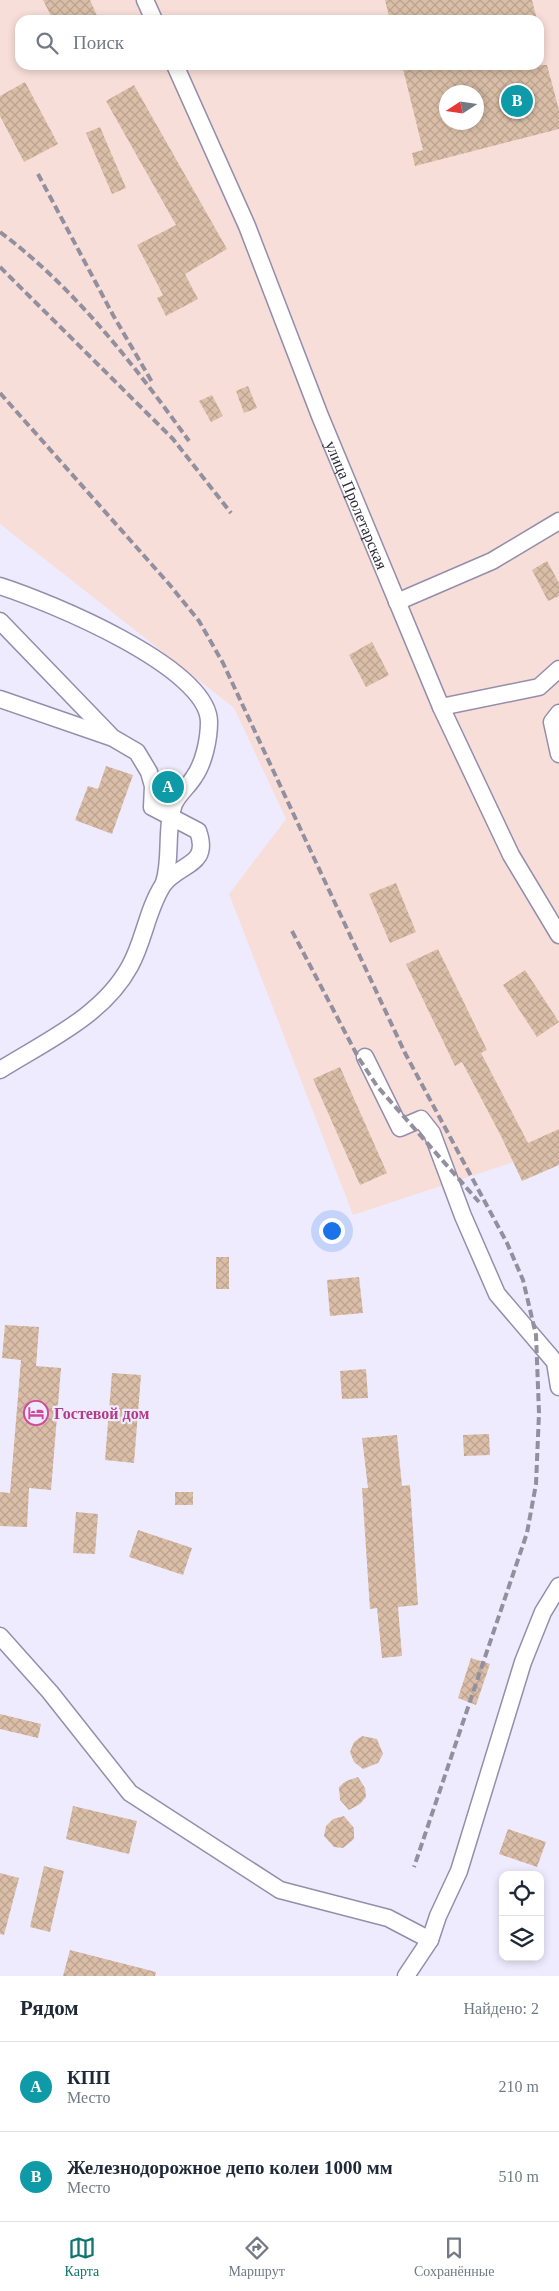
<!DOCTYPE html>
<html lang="ru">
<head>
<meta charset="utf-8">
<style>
	:root { --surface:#fff; --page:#f2f2f3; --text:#1f2937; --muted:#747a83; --line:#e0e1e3; --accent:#0f766e }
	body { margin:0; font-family:"Times New Roman",serif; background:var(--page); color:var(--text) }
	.controls { position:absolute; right:15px; bottom:15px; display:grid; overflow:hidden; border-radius:10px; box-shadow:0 2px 8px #0003 }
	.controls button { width:45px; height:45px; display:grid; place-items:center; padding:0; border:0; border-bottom:1px solid var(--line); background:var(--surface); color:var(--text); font:25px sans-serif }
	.compass { position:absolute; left:439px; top:85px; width:45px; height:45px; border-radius:50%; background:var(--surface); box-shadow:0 2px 8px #0003; rotate:258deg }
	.you { position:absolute; left:331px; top:1230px; width:18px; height:18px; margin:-12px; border:4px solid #fff; border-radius:50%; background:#1a73e8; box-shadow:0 0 0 8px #1a73e833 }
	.badge { display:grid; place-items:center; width:32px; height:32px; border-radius:50%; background:var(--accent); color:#fff; font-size:16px; font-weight:700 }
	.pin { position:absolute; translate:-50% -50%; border:2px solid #fff; box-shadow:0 1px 5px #0006 }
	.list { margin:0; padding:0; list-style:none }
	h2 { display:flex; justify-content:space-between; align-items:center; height:65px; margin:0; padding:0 20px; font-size:21px }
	h2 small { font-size:16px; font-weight:400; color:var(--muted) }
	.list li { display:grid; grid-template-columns:32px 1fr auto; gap:15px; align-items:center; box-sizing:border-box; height:90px; padding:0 20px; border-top:1px solid var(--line) }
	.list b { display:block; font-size:19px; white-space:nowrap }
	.list p { margin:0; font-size:16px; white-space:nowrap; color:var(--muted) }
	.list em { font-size:16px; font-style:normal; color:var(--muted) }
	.icon { flex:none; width:28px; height:28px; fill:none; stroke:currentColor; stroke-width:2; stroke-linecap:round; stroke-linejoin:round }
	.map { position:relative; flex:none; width:559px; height:1976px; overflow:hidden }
	.search { position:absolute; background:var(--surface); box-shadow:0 2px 8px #0003; left:15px; right:15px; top:15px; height:55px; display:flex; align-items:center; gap:12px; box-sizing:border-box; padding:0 18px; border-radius:15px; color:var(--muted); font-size:19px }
	.sheet { height:245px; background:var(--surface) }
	nav { display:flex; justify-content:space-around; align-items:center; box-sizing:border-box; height:70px; border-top:1px solid var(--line); background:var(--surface); font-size:14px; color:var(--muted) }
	nav a { display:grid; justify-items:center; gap:2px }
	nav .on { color:var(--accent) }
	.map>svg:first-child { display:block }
	.industrial { fill:#f8ded8; fill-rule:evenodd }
	.building { fill:url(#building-cross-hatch); fill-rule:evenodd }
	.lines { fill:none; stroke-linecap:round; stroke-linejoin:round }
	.minor-casing { stroke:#948eac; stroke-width:19 }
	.minor { stroke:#fff; stroke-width:16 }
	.rail { stroke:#928f9f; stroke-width:4; stroke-dasharray:8 4; stroke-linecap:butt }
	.labels { text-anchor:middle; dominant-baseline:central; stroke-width:4.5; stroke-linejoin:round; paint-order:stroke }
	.street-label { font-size:16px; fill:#2b2935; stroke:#efebff }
	.hotel-label { font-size:16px; font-weight:bold; fill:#b23c85; stroke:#efebff; text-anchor:start }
</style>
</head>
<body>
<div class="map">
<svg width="559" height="1976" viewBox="0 0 559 1976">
	<defs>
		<pattern id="building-cross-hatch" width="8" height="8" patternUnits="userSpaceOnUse" patternTransform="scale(1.25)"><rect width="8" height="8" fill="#dabea7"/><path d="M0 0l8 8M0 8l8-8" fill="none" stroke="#bba390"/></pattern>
	</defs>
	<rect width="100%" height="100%" fill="#efebff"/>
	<!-- industrial -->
	<path class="industrial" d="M 0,0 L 559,0 L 559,1147 L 353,1215 L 229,894 L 286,819 L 234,708 L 0,524 ZM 20,20 L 539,20 L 539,65 L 20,65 ZM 446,92 L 476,92 L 476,122 L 446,122 Z"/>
	<!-- building -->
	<g class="building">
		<path d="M 43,0 L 90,0 L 99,20 L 53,20 Z"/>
		<path d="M 385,0 L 532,0 L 537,20 L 507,20 L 506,16 L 489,20 L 390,20 Z"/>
		<path d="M 402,65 L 547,65 L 559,110 L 559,129 L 415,166 L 412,153 L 423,150 ZM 446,92 L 476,92 L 476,122 L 446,122 Z"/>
		<path d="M 25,82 L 58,144 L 24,162 L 0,116 L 0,96 Z"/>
		<path d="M 134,85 L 227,249 L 185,274 L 198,299 L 166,316 L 157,298 L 163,295 L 137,245 L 176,225 L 106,101 Z"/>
		<path d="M 100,127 L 126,188 L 112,194 L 86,133 Z"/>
		<path d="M 248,386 L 257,408 L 244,413 L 236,391 Z"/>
		<path d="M 212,395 L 223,416 L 211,422 L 199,401 Z"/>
		<path d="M 547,561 L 559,583 L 559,596 L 548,601 L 532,570 Z"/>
		<path d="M 372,642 L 389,675 L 366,687 L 349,655 Z"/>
		<path d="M 106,766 L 133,775 L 112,834 L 75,820 L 88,786 L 98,789 Z"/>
		<path d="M 396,883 L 416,932 L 390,943 L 369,894 Z"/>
		<path d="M 438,949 L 487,1050 L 481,1053 L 528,1143 L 559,1129 L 559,1165 L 522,1181 L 501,1136 L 462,1062 L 455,1066 L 406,964 Z"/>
		<path d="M 525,970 L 559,1022 L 537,1037 L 503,985 Z"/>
		<path d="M 340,1067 L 387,1173 L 360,1185 L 313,1079 Z"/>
		<rect x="216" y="1257" width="13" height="32"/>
		<path d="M 359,1277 L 363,1313 L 330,1316 L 327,1280 Z"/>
		<path d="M 5,1325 L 39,1327 L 36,1366 L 61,1368 L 51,1490 L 29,1488 L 27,1527 L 0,1526 L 0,1492 L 10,1493 L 21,1360 L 2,1358 Z"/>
		<path d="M 366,1369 L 368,1398 L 342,1399 L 340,1371 Z"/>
		<path d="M 112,1373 L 141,1375 L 134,1463 L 105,1460 Z"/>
		<path d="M 489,1434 L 490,1455 L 464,1456 L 463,1435 Z"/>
		<path d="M 397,1435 L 402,1486 L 410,1485 L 418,1605 L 398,1607 L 402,1656 L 382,1658 L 377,1608 L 370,1609 L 362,1488 L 368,1488 L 362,1438 Z"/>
		<rect x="175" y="1492" width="18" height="13"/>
		<path d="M 76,1512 L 98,1514 L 95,1554 L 73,1553 Z"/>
		<path d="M 138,1530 L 192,1548 L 183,1575 L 129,1557 Z"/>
		<path d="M 471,1658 L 490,1664 L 476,1705 L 458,1698 Z"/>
		<path d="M 0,1714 L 41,1724 L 38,1738 L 0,1729 Z"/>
		<path d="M 362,1736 L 377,1739 L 383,1754 L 378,1763 L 363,1769 L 354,1762 L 350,1752 L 354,1742 Z"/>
		<path d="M 358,1777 L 365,1788 L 366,1797 L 360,1804 L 349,1810 L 340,1800 L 339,1787 L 346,1781 Z"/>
		<path d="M 73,1806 L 137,1821 L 129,1854 L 66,1839 Z"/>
		<path d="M 344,1816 L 354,1828 L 354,1839 L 343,1848 L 334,1847 L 324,1836 L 326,1826 L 333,1819 Z"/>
		<path d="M 508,1829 L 546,1842 L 537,1867 L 499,1854 Z"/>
		<path d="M 44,1866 L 64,1871 L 50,1932 L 30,1927 Z"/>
		<path d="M 0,1873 L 19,1878 L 4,1935 L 0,1934 Z"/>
		<path d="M 70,1950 L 156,1972 L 155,1976 L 63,1976 Z"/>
	</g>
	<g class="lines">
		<defs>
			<g id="minor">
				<path d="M 145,0 L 154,20"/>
				<path id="s1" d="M 175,65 L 247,226 L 320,416 L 441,707 L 511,855 L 559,935"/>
				<path d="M 0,586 C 47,601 209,667 209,722 C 209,739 204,763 194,777 C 188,787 179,793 174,804 C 165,830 172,858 164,883"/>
				<path d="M 397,602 L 492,561 L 559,521"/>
				<path d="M 0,621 L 110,735"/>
				<path d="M 0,699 L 113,738 L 137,752 L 149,772 L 153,786 L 152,807 L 198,831 C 211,867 178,863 163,885 C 147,910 144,941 130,966 C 103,1016 46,1041 0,1070"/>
				<path d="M 441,707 L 539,687 L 559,669"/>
				<path d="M 559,713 L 552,722 L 559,754"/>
				<path d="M 365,1057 L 400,1128 L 421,1119 L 432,1133 L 463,1216 L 497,1294 L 555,1362 L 559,1387"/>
				<path d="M 0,1636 L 50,1692 L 130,1793 L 280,1890 L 388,1918 L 430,1940"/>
				<path d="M 406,1976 L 430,1940 L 438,1916 L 459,1871 L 523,1662 L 543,1612 L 559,1586"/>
			</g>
		</defs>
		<!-- minor casing -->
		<use href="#minor" class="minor-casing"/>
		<!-- minor -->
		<use href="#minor" class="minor"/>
		<!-- rail -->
		<g class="rail">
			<path d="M 38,174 L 113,315 L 152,382"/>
			<path d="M 0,232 C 75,288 135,366 189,441"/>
			<path d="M 0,267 L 173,439 L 231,513"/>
			<path d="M 0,393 L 169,584 L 199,621 L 223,663 L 405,1053 L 507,1243 L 523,1280 L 536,1335 L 539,1413 L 536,1484 L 527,1533 L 414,1867"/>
			<path d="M 292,931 L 358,1057 L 377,1086 L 479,1202"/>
		</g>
	</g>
	<!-- icons -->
	<defs>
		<symbol id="hotel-ring" viewBox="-11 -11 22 22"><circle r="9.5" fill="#efebff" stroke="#d1479c" stroke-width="1.5"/><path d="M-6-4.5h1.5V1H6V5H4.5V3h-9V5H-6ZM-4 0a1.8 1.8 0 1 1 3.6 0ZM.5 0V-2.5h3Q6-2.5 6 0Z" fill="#d1479c"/></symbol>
	</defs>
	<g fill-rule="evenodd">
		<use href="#hotel-ring" x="22" y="1399" width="28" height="28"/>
	</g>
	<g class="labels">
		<!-- street labels -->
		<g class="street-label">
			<text stroke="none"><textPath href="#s1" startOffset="476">улица Пролетарская</textPath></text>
		</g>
		<!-- hotel labels -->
		<g class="hotel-label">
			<text x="54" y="1413">Гостевой дом</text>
		</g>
	</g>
</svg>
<div class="controls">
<button><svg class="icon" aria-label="locate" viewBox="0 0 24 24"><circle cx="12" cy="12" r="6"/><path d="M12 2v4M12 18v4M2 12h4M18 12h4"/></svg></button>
<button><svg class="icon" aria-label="layers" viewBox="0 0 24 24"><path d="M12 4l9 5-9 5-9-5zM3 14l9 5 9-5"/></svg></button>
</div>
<svg class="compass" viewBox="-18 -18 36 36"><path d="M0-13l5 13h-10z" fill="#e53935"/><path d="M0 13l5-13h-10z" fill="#747a83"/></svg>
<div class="you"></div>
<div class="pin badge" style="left:168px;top:787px;background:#0f9aa8">A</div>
<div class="pin badge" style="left:517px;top:101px;background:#0f9aa8">B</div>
<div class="search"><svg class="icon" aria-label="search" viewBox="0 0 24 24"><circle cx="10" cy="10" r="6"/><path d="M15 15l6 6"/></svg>Поиск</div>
</div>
<section class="sheet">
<h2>Рядом<small>Найдено: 2</small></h2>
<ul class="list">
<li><span class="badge" style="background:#0f9aa8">A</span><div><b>КПП</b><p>Место</p></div><em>210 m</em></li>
<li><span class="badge" style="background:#0f9aa8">B</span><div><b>Железнодорожное депо колеи 1000 мм</b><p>Место</p></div><em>510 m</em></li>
</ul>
</section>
<nav>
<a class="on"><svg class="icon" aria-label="map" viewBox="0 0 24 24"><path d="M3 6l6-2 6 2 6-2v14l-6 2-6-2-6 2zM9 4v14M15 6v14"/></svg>Карта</a>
<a><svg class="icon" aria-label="directions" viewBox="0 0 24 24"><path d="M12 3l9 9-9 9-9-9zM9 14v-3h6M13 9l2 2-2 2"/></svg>Маршрут</a>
<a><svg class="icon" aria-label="saved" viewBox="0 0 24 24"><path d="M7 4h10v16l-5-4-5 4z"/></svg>Сохранённые</a>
</nav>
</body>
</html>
